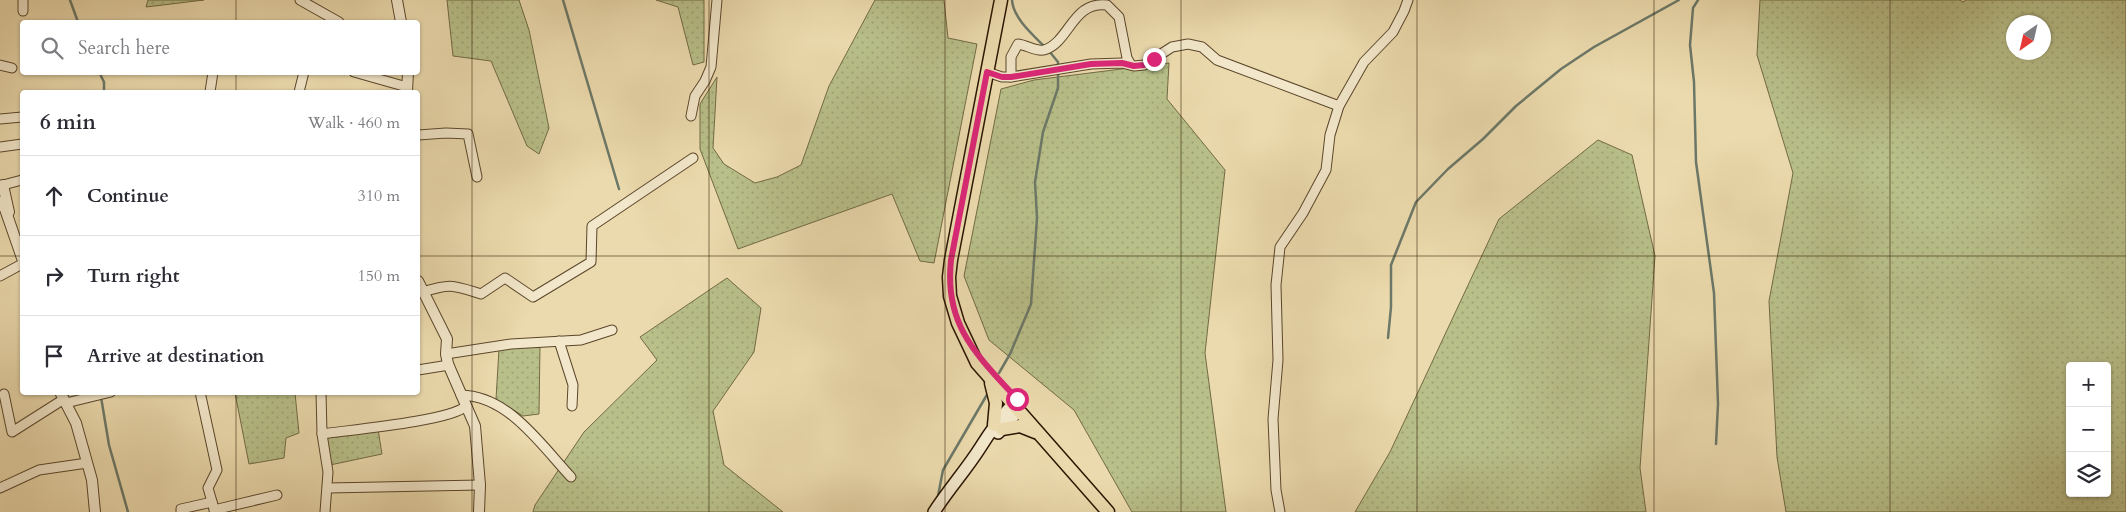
<!DOCTYPE html>
<html lang="en">
<head>
<meta charset="utf-8">
<style>
	:root { --surface:#fff; --page:#f2f2f3; --text:#2b2b33; --muted:#7c7c81; --line:#e1e1e2 }
	body { margin:0; font-family:Cardo,serif; background:var(--page); color:var(--text) }
	.controls { position:absolute; right:15px; bottom:15px; display:grid; overflow:hidden; border-radius:5px; box-shadow:0 1px 4px #0004 }
	.controls button { width:45px; height:45px; display:grid; place-items:center; padding:0; border:0; border-bottom:1px solid var(--line); background:var(--surface); color:var(--text); font:25px sans-serif }
	.compass { position:absolute; left:2006px; top:15px; width:45px; height:45px; border-radius:50%; background:var(--surface); box-shadow:0 1px 4px #0004; rotate:214deg }
	.stop { position:absolute; width:15px; height:15px; margin:-11px; border:4px solid #db2777; border-radius:50%; background:#fff }
	.stop.end { background:#db2777; border-color:#fff; box-shadow:0 1px 5px #0008 }
	.list { margin:0; padding:0; list-style:none }
	h2 { display:flex; justify-content:space-between; align-items:center; height:65px; margin:0; padding:0 20px; font-size:21px }
	h2 small { font-size:16px; font-weight:400; color:var(--muted) }
	.list li { display:grid; grid-template-columns:32px 1fr auto; gap:15px; align-items:center; box-sizing:border-box; height:80px; padding:0 20px; border-top:1px solid var(--line) }
	.list b { display:block; font-size:19px; white-space:nowrap }
	.list em { font-size:16px; font-style:normal; color:var(--muted) }
	.icon { flex:none; width:28px; height:28px; fill:none; stroke:currentColor; stroke-width:2; stroke-linecap:round; stroke-linejoin:round }
	.map { position:relative; flex:none; width:2126px; height:512px; overflow:hidden }
	.search { position:absolute; background:var(--surface); box-shadow:0 1px 4px #0004; left:20px; top:20px; width:400px; height:55px; display:flex; align-items:center; gap:12px; box-sizing:border-box; padding:0 18px; border-radius:5px; color:var(--muted); font-size:19px }
	.panel { position:absolute; background:var(--surface); box-shadow:0 1px 4px #0004; left:20px; top:90px; width:400px; height:305px; border-radius:5px }
	.map>svg:first-child { display:block }
	.grass { fill:url(#grass-dots); stroke:#726a44; fill-rule:evenodd }
	.lines { fill:none; stroke-linecap:round; stroke-linejoin:round }
	.stream { stroke:#6c7868; stroke-width:2.5 }
	.minor-casing { stroke:#5b462b; stroke-width:11 }
	.tertiary-casing { stroke:#5b462b; stroke-width:12 }
	.secondary-casing { stroke:#2b1500; stroke-width:14 }
	.primary-casing { stroke:#2b1500; stroke-width:15 }
	.minor { stroke:#f2e7ca; stroke-width:9 }
	.tertiary { stroke:#f2e7ca; stroke-width:10 }
	.secondary { stroke:#f2e7ca; stroke-width:11 }
	.primary { stroke:#ebdaad; stroke-width:12 }
	.route { stroke:#db2777; stroke-width:6 }
	.grid { fill:none; stroke:#2b1500; stroke-width:1; stroke-opacity:0.55 }
</style>
</head>
<body>
<div class="map">
<svg width="2126" height="512" viewBox="0 0 2126 512">
	<defs>
		<pattern id="grass-dots" width="8" height="8" patternUnits="userSpaceOnUse" patternTransform="scale(1.25)"><rect width="8" height="8" fill="#b8bf89"/><path d="M2 2h.1M6 6h.1" fill="none" stroke="#9ea374" stroke-width="1.8" stroke-linecap="round"/></pattern>
	</defs>
	<rect width="100%" height="100%" fill="#ebdaad"/>
	<filter id="stains"><feTurbulence type="fractalNoise" baseFrequency=".004" numOctaves="4"/><feColorMatrix values="0 0 0 0 .2 0 0 0 0 .09 0 0 0 0 .02 0 0 0 .5 -.17"/></filter>
	<radialGradient id="worn" r=".72"><stop offset=".6" stop-color="#630" stop-opacity="0"/><stop offset="1" stop-color="#630" stop-opacity=".3"/></radialGradient>
	<!-- grass -->
	<g class="grass">
		<path d="M 148,0 L 204,0 L 146,7 Z"/>
		<path d="M 447,0 L 519,0 L 529,30 L 549,128 L 539,154 L 527,146 L 491,61 L 453,56 Z"/>
		<path d="M 656,0 L 704,0 L 704,62 L 693,65 L 678,7 Z"/>
		<path d="M 875,0 L 944,0 L 948,38 L 977,44 L 934,263 L 920,261 L 892,194 L 738,249 L 700,149 L 700,104 L 717,77 L 713,148 L 724,164 L 755,183 L 777,177 L 801,165 L 829,86 Z"/>
		<path d="M 1760,0 L 1960,0 L 1963,2 L 1966,0 L 2126,0 L 2126,512 L 1786,512 L 1777,457 L 1769,301 L 1793,173 L 1757,55 ZM 2014,22 L 2044,22 L 2044,52 L 2014,52 ZM 2070,366 L 2107,366 L 2107,493 L 2070,493 Z"/>
		<path d="M 1169,63 L 1167,99 L 1225,170 L 1205,353 L 1226,512 L 1132,512 L 1074,410 L 989,340 L 964,276 L 1001,89 L 1034,80 Z"/>
		<path d="M 1598,140 L 1632,155 L 1655,256 L 1640,468 L 1646,512 L 1355,512 L 1390,452 L 1499,219 Z"/>
		<path d="M 727,278 L 761,308 L 754,352 L 713,411 L 724,465 L 783,512 L 533,512 L 535,505 L 584,432 L 657,360 L 640,337 Z"/>
		<path d="M 540,345 L 539,414 L 523,416 L 496,399 L 499,349 Z"/>
		<path d="M 235,393 L 295,393 L 299,433 L 286,438 L 284,458 L 249,464 Z"/>
		<path d="M 378,429 L 382,454 L 330,465 L 325,436 Z"/>
	</g>
	<g class="lines">
		<!-- stream -->
		<g class="stream">
			<path d="M 70,0 L 78,22"/>
			<path d="M 563,0 L 619,189"/>
			<path d="M 1012,0 C 1013,18 1033,35 1045,47"/>
			<path d="M 1698,0 L 1693,8 L 1690,45 L 1694,82 L 1696,162 L 1714,293 L 1718,404 L 1716,444"/>
			<path d="M 99,72 L 104,82 L 104,92"/>
			<path d="M 1388,338 L 1391,307 L 1391,265 L 1416,202 L 1448,169 L 1483,139 L 1516,106 L 1561,69 L 1594,47 L 1679,0"/>
			<path d="M 999,373 L 1010,354 L 1031,304 L 1037,218 L 1035,182 L 1043,132 L 1058,88 L 1058,62 L 1049,51"/>
			<path d="M 101,397 L 109,445 L 128,512"/>
			<path d="M 938,496 L 943,470 L 988,393"/>
		</g>
		<defs>
			<g id="minor">
				<path d="M 300,0 L 339,22"/>
				<path d="M 23,11 L 23,0"/>
				<path d="M 0,65 L 12,68"/>
				<path d="M 354,72 L 407,87"/>
				<path d="M 987,72 L 1002,77 L 1011,77 L 1091,64 L 1122,63 L 1134,66 L 1144,65 L 1172,47 L 1188,44 L 1202,47 L 1217,60 L 1339,106"/>
				<path d="M 1011,77 L 1011,57 L 1018,44 C 1027,45 1036,52 1044,50 C 1070,42 1072,1 1107,5 L 1119,17 L 1127,58 L 1131,65"/>
				<path d="M 210,92 L 213,72"/>
				<path d="M 299,92 L 304,72"/>
				<path d="M 691,116 L 695,96 L 705,81 L 711,67 L 717,0"/>
				<path d="M 0,119 L 22,117"/>
				<path d="M 418,135 L 446,133 L 468,134 L 477,177"/>
				<path d="M 0,147 L 22,144"/>
				<path d="M 3,185 L 22,180"/>
				<path d="M 0,276 L 22,264"/>
				<path d="M 422,292 C 451,283 453,285 481,294 L 505,278 L 533,297 L 591,262 L 592,226 L 693,158"/>
				<path d="M 559,341 L 573,385 L 572,406"/>
				<path d="M 446,354 L 511,344 L 581,340 L 612,330"/>
				<path d="M 418,370 L 449,365"/>
				<path d="M 200,392 L 217,470 L 208,488 L 215,512"/>
				<path d="M 321,392 L 322,434 C 349,430 451,421 466,406"/>
				<path d="M 4,394 L 12,432 L 64,399"/>
				<path d="M 461,395 C 509,396 541,445 571,477"/>
				<path d="M 66,403 L 111,392"/>
				<path d="M 322,434 L 328,472 L 325,512"/>
				<path d="M 0,488 L 39,470 L 87,463"/>
				<path d="M 328,488 L 480,485"/>
				<path d="M 214,510 L 277,495"/>
				<path d="M 181,512 L 181,509 L 212,502"/>
				<path d="M 1280,512 L 1276,490 L 1273,419 L 1278,360 L 1276,285 L 1280,247 L 1303,213 L 1326,170 L 1330,135 L 1339,106 L 1364,62 L 1393,32 L 1404,11 L 1408,0"/>
			</g>
			<g id="tertiary">
				<path d="M 397,0 L 401,22"/>
				<path d="M 407,92 L 408,72"/>
				<path d="M 0,186 L 3,185 L 9,212"/>
				<path d="M 0,202 L 5,209 L 22,258"/>
				<path d="M 418,281 L 447,339 L 446,354 L 448,364 L 475,426 L 480,485 L 479,512"/>
				<path d="M 60,392 L 76,423 L 92,480 L 95,512"/>
			</g>
			<g id="secondary">
				<path d="M 998,433 L 1018,411"/>
				<path d="M 934,512 C 948,490 966,470 980,448 C 990,432 999,419 1012,405"/>
			</g>
			<g id="primary">
				<path d="M 1001,0 L 951,260 L 949,277 L 950,296 L 958,323 L 977,363 L 1108,512"/>
				<path d="M 991,383 L 996,403 L 994,425"/>
				<path d="M 1002,429 L 1020,426 L 1035,432"/>
			</g>
		</defs>
		<!-- minor casing -->
		<use href="#minor" class="minor-casing"/>
		<!-- tertiary casing -->
		<use href="#tertiary" class="tertiary-casing"/>
		<!-- secondary casing -->
		<use href="#secondary" class="secondary-casing"/>
		<!-- primary casing -->
		<use href="#primary" class="primary-casing"/>
		<!-- minor -->
		<use href="#minor" class="minor"/>
		<!-- tertiary -->
		<use href="#tertiary" class="tertiary"/>
		<!-- secondary -->
		<use href="#secondary" class="secondary"/>
		<!-- primary -->
		<use href="#primary" class="primary"/>
	</g>
	<g class="lines">
		<!-- route -->
		<path class="route" d="M 1017,399 C 976,354 944,325 951,260 L 987,72 L 1002,77 L 1011,77 L 1091,64 L 1122,63 L 1134,66 L 1144,65 L 1154,59"/>
	</g>
	<!-- grid -->
	<path class="grid" d="M 236,0 L 236,22M 472,0 L 472,512M 709,0 L 709,512M 945,0 L 945,512M 1181,0 L 1181,512M 1417,0 L 1417,512M 1654,0 L 1654,512M 1890,0 L 1890,512M 236,72 L 236,92M 0,256 L 22,256M 418,256 L 2126,256M 236,392 L 236,512"/>
	<rect width="100%" height="100%" filter="url(#stains)"/>
	<rect width="100%" height="100%" fill="url(#worn)"/>
</svg>
<div class="controls">
<button>+</button>
<button>−</button>
<button><svg class="icon" aria-label="layers" viewBox="0 0 24 24"><path d="M12 4l9 5-9 5-9-5zM3 14l9 5 9-5"/></svg></button>
</div>
<svg class="compass" viewBox="-18 -18 36 36"><path d="M0-13l5 13h-10z" fill="#e53935"/><path d="M0 13l5-13h-10z" fill="#7c7c81"/></svg>
<div class="stop" style="left:1017px;top:399px"></div>
<div class="stop end" style="left:1154px;top:59px"></div>
<div class="search"><svg class="icon" aria-label="search" viewBox="0 0 24 24"><circle cx="10" cy="10" r="6"/><path d="M15 15l6 6"/></svg>Search here</div>
<section class="panel">
<h2>6 min<small>Walk · 460 m</small></h2>
<ul class="list">
<li><svg class="icon" aria-label="ahead" viewBox="0 0 24 24"><path d="M12 20V5M6 11l6-6 6 6"/></svg><div><b>Continue</b></div><em>310 m</em></li>
<li><svg class="icon" aria-label="right" viewBox="0 0 24 24"><path d="M7 20v-9h11M14 6l5 5-5 5"/></svg><div><b>Turn right</b></div><em>150 m</em></li>
<li><svg class="icon" aria-label="arrive" viewBox="0 0 24 24"><path d="M6 21V4h12l-3 4 3 4H6"/></svg><div><b>Arrive at destination</b></div></li>
</ul>
</section>
</div>
</body>
</html>
